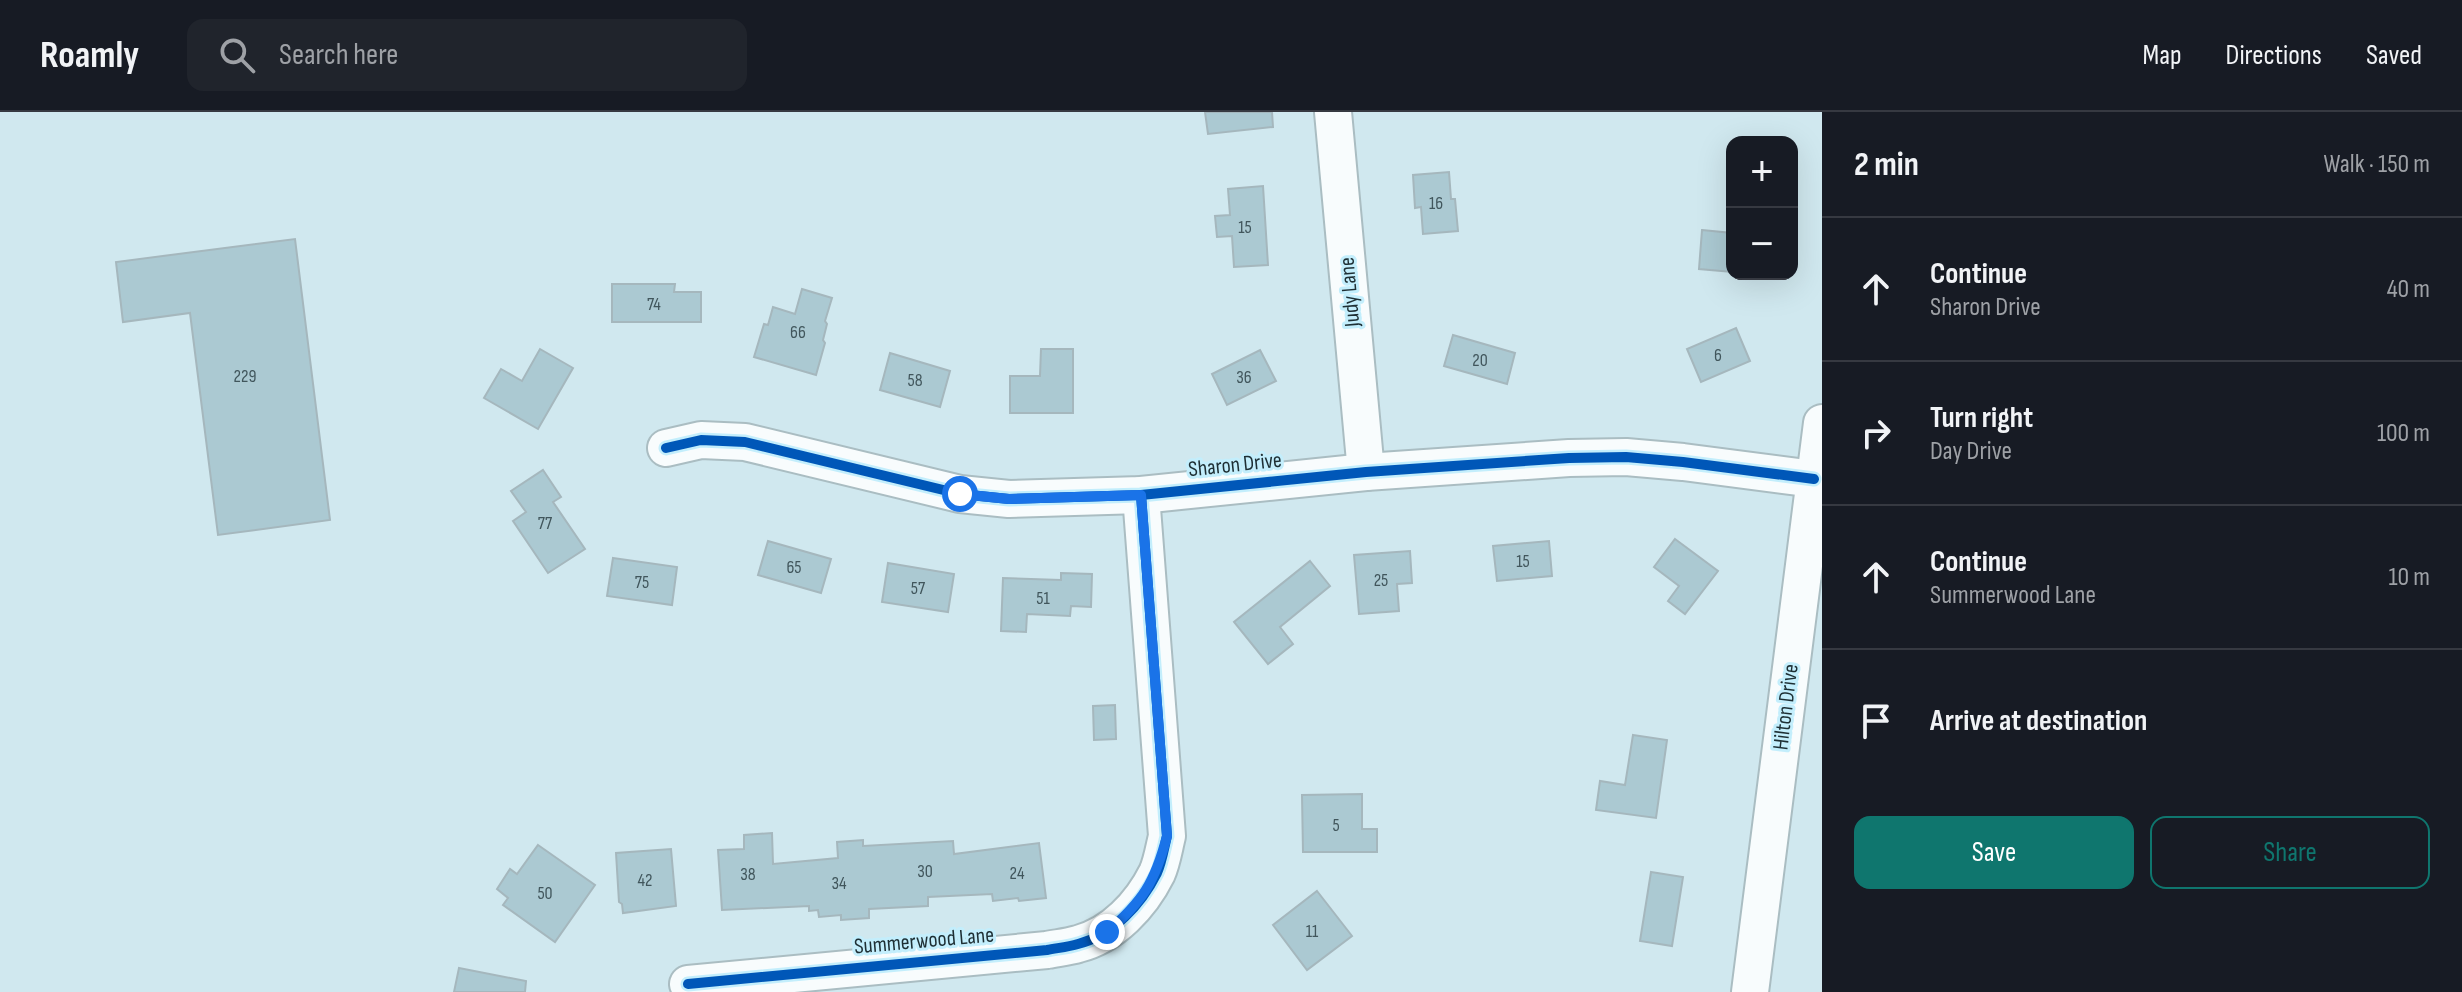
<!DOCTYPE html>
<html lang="en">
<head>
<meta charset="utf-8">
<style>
	:root { --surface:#171b24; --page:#20242c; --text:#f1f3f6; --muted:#9ea1a6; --line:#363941; --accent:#0f766e }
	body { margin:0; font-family:"Sofia Sans Condensed",sans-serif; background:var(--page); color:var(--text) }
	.controls { position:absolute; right:24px; top:24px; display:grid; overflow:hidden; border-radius:16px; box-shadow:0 8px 32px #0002 }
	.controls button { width:72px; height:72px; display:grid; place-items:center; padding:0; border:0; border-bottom:2px solid var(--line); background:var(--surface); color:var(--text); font:40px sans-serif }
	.stop { position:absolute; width:24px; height:24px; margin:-18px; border:6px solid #1a73e8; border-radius:50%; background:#fff }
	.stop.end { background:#1a73e8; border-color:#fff; box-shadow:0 2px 8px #0008 }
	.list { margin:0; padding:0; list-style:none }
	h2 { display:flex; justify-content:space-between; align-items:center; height:104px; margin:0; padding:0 32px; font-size:34px }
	h2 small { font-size:26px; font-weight:400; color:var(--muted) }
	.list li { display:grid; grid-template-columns:52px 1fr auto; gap:24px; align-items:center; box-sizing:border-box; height:144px; padding:0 32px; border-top:2px solid var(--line) }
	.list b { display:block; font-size:30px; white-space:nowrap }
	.list p { margin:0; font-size:26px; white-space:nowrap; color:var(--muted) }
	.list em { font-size:26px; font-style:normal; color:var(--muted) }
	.actions { display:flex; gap:16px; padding:24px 32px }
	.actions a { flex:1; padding:18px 0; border:2px solid var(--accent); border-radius:16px; text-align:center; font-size:28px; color:var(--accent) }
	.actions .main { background:var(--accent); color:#fff }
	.icon { flex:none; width:44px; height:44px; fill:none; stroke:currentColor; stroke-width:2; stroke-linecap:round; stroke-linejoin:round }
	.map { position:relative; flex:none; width:1822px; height:880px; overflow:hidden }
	header { display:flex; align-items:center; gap:48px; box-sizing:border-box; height:112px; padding:0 40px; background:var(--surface); border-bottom:2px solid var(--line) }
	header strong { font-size:38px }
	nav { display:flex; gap:44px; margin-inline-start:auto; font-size:28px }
	.search { width:560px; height:72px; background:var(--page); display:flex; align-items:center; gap:20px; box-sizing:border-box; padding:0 28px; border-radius:16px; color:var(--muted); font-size:30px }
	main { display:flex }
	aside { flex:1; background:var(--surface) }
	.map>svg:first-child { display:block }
	.building { fill:#abc9d2; stroke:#a5b7bd; stroke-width:2 }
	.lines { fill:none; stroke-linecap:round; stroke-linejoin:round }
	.minor-casing { stroke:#aabdc2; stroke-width:40 }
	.minor { stroke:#f8fcfd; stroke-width:36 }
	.cycleway-casing { stroke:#c3eefc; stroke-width:15 }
	.cycleway { stroke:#0057b8; stroke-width:10 }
	.route { stroke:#1a73e8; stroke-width:10 }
	.labels { text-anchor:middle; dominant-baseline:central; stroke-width:6; stroke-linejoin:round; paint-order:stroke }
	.number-label { font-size:18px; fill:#41565c }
	.street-label { font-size:22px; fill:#1e2f34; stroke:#c3eefc }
</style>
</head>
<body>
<header>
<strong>Roamly</strong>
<div class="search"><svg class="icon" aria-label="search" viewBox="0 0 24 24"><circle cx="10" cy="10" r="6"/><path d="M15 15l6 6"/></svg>Search here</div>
<nav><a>Map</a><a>Directions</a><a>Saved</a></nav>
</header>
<main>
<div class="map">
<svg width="1822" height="880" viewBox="0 0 1822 880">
	<rect width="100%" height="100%" fill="#d0e8ef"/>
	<!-- building -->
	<g class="building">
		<path d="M 1205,0 L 1272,0 L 1273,15 L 1208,22 Z"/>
		<path d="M 1449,60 L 1451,87 L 1455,87 L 1458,119 L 1423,122 L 1421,95 L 1415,96 L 1413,63 Z"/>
		<path d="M 1263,74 L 1268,153 L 1234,155 L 1232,124 L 1217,125 L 1215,104 L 1230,103 L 1228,77 Z"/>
		<path d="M 1702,118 L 1732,121 L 1732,160 L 1699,157 Z"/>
		<path d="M 295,127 L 330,408 L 218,423 L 190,201 L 123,210 L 116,150 Z"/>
		<path d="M 612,172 L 675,172 L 674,180 L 701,180 L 701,210 L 612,210 Z"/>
		<path d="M 802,177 L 832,186 L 825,209 L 827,212 L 823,228 L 825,231 L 816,263 L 754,245 L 764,212 L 768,213 L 773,195 L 795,202 Z"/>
		<path d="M 1736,216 L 1750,249 L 1701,270 L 1687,237 Z"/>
		<path d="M 1453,223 L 1515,241 L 1507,272 L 1444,254 Z"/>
		<path d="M 540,237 L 573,256 L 538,317 L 484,286 L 501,257 L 522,269 Z"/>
		<path d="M 1041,237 L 1073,237 L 1073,301 L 1010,301 L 1010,264 L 1040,264 Z"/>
		<path d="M 1260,238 L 1276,269 L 1227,293 L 1212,262 Z"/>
		<path d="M 890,241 L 950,259 L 940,295 L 880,278 Z"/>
		<path d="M 543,358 L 561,385 L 553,390 L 585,437 L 548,461 L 513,409 L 526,400 L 511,379 Z"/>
		<path d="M 1675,427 L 1718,459 L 1685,502 L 1668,489 L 1679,474 L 1654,455 Z"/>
		<path d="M 768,429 L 831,447 L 821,481 L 758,463 Z"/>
		<path d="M 1549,429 L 1552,464 L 1497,469 L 1493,434 Z"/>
		<path d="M 1410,439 L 1412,471 L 1397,472 L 1399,499 L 1359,502 L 1354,443 Z"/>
		<path d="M 613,446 L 677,455 L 672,493 L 607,484 Z"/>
		<path d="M 1310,449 L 1330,474 L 1280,515 L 1293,532 L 1268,552 L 1234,510 Z"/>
		<path d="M 888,451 L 954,462 L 948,500 L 882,490 Z"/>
		<path d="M 1061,461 L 1092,462 L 1091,495 L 1071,494 L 1070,504 L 1027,502 L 1026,520 L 1001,519 L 1003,466 L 1061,468 Z"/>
		<path d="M 1115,593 L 1116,627 L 1094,628 L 1093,594 Z"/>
		<path d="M 1633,623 L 1667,628 L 1656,706 L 1596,698 L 1600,669 L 1625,673 Z"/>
		<path d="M 1362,682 L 1362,717 L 1377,717 L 1377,740 L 1303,740 L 1302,683 Z"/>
		<path d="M 772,721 L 773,752 L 838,746 L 837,730 L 863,728 L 863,734 L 953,729 L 954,742 L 1039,731 L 1046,786 L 1019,789 L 1018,786 L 993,789 L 992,782 L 928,785 L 928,794 L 869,797 L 869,806 L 841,808 L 841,803 L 819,805 L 818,798 L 809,799 L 809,794 L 722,798 L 718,738 L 744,737 L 744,723 Z"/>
		<path d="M 538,733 L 595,773 L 555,830 L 503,793 L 508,786 L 497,777 L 510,757 L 517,762 Z"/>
		<path d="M 671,737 L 676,794 L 623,801 L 622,792 L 619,790 L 616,741 Z"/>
		<path d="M 1651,760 L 1683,765 L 1672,834 L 1640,829 Z"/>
		<path d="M 1317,779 L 1352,824 L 1307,858 L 1273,813 Z"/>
		<path d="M 459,856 L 526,869 L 525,880 L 454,880 Z"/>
	</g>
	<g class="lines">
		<defs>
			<g id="minor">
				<path d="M 1333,0 L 1366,360"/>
				<path d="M 666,336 L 701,328 L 745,330 L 960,382 L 1009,387 L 1141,383 L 1366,360 L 1569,346 L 1626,345 L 1683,350 L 1814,367"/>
				<path d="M 688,872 L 1047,838 C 1057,836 1068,835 1078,832 C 1113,823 1141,793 1157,761 C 1162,750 1164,736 1167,724 L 1141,383"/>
				<path d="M 1750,880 L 1822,311"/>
			</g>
		</defs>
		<!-- minor casing -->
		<use href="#minor" class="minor-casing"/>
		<!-- minor -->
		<use href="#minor" class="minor"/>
		<defs>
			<g id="cycleway">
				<path d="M 666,336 L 701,328 L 745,330 L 960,382 L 1009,387 L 1141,383 L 1366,360 L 1569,346 L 1626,345 L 1683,350 L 1814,367"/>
				<path d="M 688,872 L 1047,838 C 1057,836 1068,835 1078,832 C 1113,823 1141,793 1157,761 C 1162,750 1164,736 1167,724 L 1141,383"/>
			</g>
		</defs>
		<!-- cycleway casing -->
		<use href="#cycleway" class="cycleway-casing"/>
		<!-- cycleway -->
		<use href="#cycleway" class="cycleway"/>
	</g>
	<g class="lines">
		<!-- route -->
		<path class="route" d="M 960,382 L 1009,387 L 1141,383 L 1167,724 C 1155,770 1143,789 1107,820"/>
	</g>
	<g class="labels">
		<!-- number labels -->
		<g class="number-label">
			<text x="1436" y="91">16</text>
			<text x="1245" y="115">15</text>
			<text x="654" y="192">74</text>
			<text x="798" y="220">66</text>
			<text x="1718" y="243">6</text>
			<text x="1480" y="248">20</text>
			<text x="245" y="264">229</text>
			<text x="1244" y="265">36</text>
			<text x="915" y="268">58</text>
			<text x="545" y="411">77</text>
			<text x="1523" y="449">15</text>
			<text x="794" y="455">65</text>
			<text x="1381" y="468">25</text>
			<text x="642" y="470">75</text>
			<text x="918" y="476">57</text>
			<text x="1043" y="486">51</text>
			<text x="1336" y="713">5</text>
			<text x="925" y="759">30</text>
			<text x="1017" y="761">24</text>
			<text x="748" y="762">38</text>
			<text x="645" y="768">42</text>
			<text x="839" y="771">34</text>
			<text x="545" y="781">50</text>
			<text x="1312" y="819">11</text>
		</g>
		<!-- street labels -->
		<g class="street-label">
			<text transform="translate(1350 180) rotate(-95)">Judy Lane</text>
			<text transform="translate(1235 353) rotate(-6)">Sharon Drive</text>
			<text transform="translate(1786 595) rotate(-83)">Hilton Drive</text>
			<text transform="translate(924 829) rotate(-5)">Summerwood Lane</text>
		</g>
	</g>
</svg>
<div class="controls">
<button>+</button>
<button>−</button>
</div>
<div class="stop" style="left:960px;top:382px"></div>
<div class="stop end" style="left:1107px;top:820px"></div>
</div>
<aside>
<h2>2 min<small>Walk · 150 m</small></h2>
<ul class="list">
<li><svg class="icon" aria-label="ahead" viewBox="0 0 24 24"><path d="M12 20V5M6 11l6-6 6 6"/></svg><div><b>Continue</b><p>Sharon Drive</p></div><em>40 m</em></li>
<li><svg class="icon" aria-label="right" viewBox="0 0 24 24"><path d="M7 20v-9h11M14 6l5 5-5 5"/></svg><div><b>Turn right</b><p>Day Drive</p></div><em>100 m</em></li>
<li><svg class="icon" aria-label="ahead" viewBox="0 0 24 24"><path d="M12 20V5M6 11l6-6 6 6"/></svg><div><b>Continue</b><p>Summerwood Lane</p></div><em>10 m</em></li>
<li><svg class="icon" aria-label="arrive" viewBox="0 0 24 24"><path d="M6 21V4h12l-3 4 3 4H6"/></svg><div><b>Arrive at destination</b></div></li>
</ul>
<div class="actions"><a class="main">Save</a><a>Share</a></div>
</aside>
</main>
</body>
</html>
